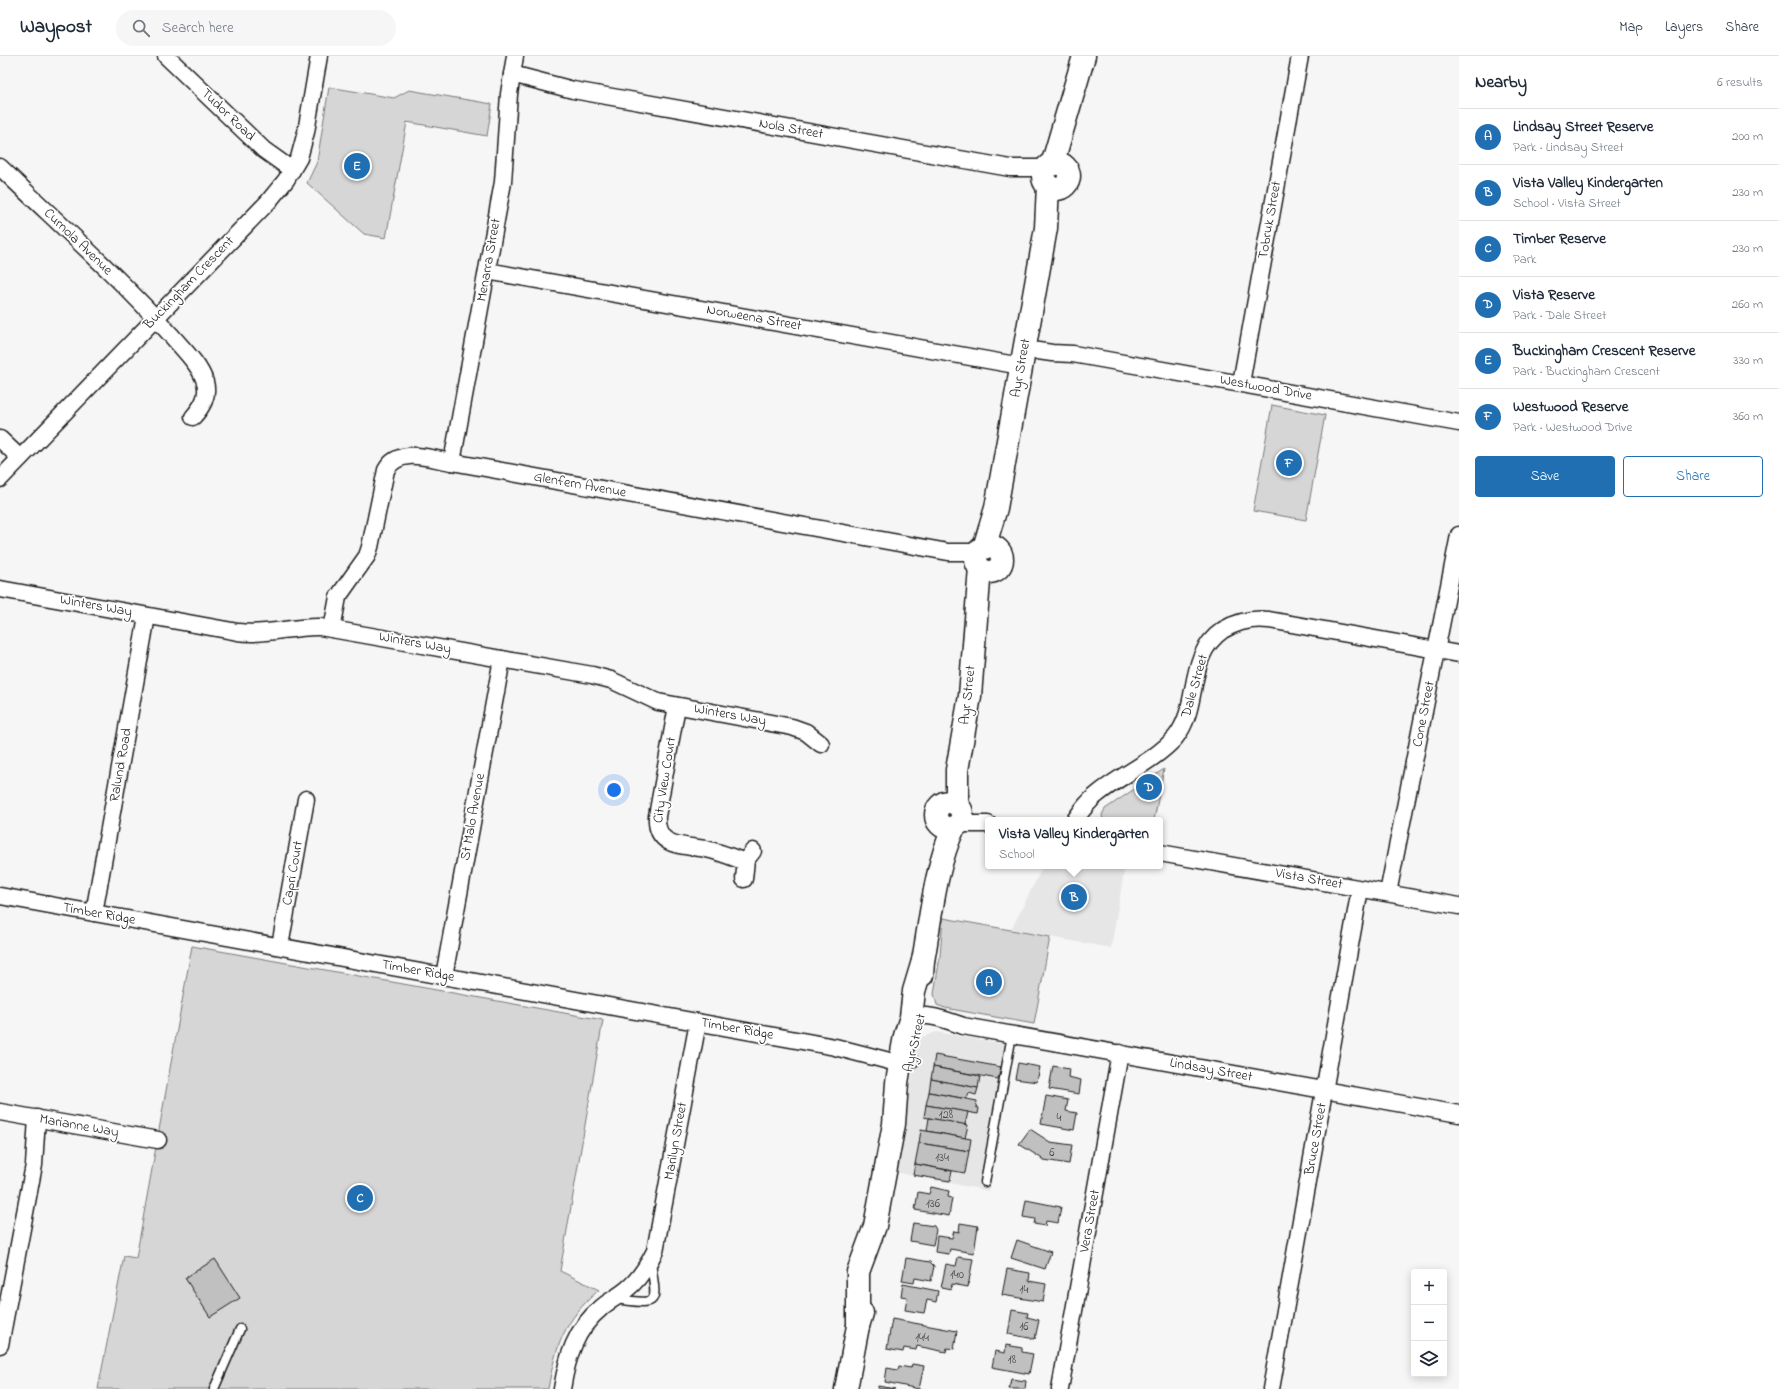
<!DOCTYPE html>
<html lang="en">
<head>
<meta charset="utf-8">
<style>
	:root { --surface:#fff; --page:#f6f6f7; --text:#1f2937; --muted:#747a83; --line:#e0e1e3; --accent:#1f6fb2 }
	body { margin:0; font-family:"Indie Flower",sans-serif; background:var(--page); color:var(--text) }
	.controls { position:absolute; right:12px; bottom:12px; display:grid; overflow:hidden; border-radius:4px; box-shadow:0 2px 10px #0003 }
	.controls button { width:36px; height:36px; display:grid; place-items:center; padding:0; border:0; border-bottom:1px solid var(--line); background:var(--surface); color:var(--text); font:20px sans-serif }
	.you { position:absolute; left:614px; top:734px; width:14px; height:14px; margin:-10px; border:3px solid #fff; border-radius:50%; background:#1a73e8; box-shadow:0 0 0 6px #1a73e833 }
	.badge { display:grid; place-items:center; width:26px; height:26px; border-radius:50%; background:var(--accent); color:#fff; font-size:13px; font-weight:700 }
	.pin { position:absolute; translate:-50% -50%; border:2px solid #fff; box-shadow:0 1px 4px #0006 }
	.popup { position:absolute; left:985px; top:761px; width:178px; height:52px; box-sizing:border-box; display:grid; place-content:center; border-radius:4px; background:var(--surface); filter:drop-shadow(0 1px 3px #0005); font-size:13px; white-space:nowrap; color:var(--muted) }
	.popup b { font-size:15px; color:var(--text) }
	.popup::after { content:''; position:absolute; left:50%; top:100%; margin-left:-8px; border:8px solid transparent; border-top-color:var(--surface) }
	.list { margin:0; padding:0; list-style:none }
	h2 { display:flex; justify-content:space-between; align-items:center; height:52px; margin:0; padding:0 16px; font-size:17px }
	h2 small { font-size:13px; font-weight:400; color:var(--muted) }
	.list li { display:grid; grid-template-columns:26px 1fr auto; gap:12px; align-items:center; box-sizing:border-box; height:56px; padding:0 16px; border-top:1px solid var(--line) }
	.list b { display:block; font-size:15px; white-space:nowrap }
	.list p { margin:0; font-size:13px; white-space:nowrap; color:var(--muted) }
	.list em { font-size:13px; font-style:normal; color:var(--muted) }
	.actions { display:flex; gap:8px; padding:12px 16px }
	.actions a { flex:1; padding:9px 0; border:1px solid var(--accent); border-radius:4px; text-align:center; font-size:14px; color:var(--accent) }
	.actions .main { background:var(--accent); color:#fff }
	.icon { flex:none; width:22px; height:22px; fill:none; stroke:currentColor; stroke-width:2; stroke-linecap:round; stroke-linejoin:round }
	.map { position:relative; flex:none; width:1459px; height:1333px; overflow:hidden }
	header { display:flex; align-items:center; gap:24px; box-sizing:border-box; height:56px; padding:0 20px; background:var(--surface); border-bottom:1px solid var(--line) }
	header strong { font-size:19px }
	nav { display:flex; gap:22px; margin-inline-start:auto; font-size:14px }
	.search { width:280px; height:36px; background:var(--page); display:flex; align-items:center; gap:10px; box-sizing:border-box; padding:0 14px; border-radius:22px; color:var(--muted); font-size:15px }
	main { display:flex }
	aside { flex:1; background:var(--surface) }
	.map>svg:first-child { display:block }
	.built { fill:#e6e6e6 }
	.green { fill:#d6d6d6; stroke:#797979 }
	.building { fill:#c0c0c0; stroke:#1c1c1c }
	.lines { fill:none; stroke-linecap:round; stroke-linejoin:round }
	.lane-casing { stroke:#1c1c1c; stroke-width:11 }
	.street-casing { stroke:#1c1c1c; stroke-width:19 }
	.secondary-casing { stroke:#1c1c1c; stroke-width:25 }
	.lane { stroke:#fff; stroke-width:8 }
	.street { stroke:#fff; stroke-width:16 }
	.secondary { stroke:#fff; stroke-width:22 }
	.labels { text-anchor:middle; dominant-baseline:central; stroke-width:3.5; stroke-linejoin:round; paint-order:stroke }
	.number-label { font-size:12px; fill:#454545 }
	.street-label { font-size:14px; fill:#1c1c1c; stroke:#fff }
</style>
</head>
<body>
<header>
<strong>Waypost</strong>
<div class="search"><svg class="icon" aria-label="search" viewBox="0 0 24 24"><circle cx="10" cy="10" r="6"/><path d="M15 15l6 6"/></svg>Search here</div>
<nav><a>Map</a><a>Layers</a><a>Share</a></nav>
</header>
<main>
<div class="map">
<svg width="1459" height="1333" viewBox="0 0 1459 1333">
	<rect width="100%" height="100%" fill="#f6f6f6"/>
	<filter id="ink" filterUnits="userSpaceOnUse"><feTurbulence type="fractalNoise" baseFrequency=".025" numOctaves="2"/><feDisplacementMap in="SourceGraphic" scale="8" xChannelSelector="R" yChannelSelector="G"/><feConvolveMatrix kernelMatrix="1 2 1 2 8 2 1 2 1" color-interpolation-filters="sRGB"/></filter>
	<g filter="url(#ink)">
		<!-- built -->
		<g class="built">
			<path d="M 1043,810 L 1125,810 L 1111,892 L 1011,874 Z"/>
			<path d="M 937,976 L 1009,989 L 1014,995 L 989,1135 L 895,1116 L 919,982 Z"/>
		</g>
		<!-- green -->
		<g class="green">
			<path d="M 329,31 L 394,42 L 409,34 L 492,48 L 487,80 L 407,66 L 386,182 L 364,178 L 307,127 L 317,106 Z"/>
			<path d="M 1272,349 L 1325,359 L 1306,464 L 1253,455 Z"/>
			<path d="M 1164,713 L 1154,764 L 1103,764 L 1102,759 L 1105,753 Z"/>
			<path d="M 943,862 L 1050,881 L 1034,968 L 945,952 L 937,949 L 934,938 L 940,900 Z"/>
			<path d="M 192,890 L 603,964 L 560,1215 L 599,1234 C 564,1264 556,1289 548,1333 L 98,1333 L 124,1200 L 136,1202 Z"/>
		</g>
		<!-- building -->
		<g class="building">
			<path d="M 935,999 L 1001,1011 L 998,1023 L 933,1011 Z"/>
			<path d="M 1018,1007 L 1040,1011 L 1037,1026 L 1015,1023 Z"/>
			<path d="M 1053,1010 L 1069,1013 L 1068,1021 L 1081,1024 L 1079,1038 L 1049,1033 Z"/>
			<path d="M 933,1011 L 980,1020 L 978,1032 L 931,1023 Z"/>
			<path d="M 931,1023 L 978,1032 L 976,1039 L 969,1037 L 967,1043 L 929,1036 Z"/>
			<path d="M 929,1036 L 977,1045 L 976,1051 L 979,1052 L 978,1058 L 926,1049 Z"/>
			<path d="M 1046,1040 L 1068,1044 L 1066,1055 L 1077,1057 L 1074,1074 L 1041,1068 Z"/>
			<path d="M 926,1049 L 968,1056 L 965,1069 L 924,1061 Z"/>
			<path d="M 929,1062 L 968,1069 L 965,1082 L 927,1075 Z"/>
			<path d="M 1030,1073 L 1050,1086 L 1072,1089 L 1069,1108 L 1044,1104 L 1019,1088 Z"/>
			<path d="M 921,1074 L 971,1083 L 969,1095 L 919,1087 Z"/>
			<path d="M 919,1087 L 969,1095 L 965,1117 L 915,1108 Z"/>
			<path d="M 915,1108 L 952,1115 L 950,1125 L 913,1119 Z"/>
			<path d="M 931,1131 L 949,1135 L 948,1141 L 952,1142 L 949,1160 L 915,1154 L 918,1136 L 929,1138 Z"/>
			<path d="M 1026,1144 L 1061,1151 L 1058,1167 L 1046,1165 L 1045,1170 L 1034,1168 L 1035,1163 L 1023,1161 Z"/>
			<path d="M 913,1167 L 934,1170 L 936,1174 L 933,1189 L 910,1185 Z"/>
			<path d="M 960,1167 L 978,1170 L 974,1197 L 950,1193 L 949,1198 L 935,1196 L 937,1180 L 952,1182 L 954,1175 L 959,1176 Z"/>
			<path d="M 1017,1184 L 1051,1196 L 1045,1213 L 1011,1202 Z"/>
			<path d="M 958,1201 L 973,1203 L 968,1231 L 952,1228 L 951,1234 L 941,1232 L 946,1208 L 956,1210 Z"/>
			<path d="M 906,1202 L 930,1206 L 934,1210 L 931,1225 L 915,1222 L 914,1227 L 902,1225 Z"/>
			<path d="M 215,1203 L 240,1242 L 210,1261 L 185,1222 Z"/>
			<path d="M 1007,1213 L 1030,1217 L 1029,1225 L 1046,1228 L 1043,1246 L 1002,1239 Z"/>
			<path d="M 903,1228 L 938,1235 L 936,1246 L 927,1244 L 924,1257 L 905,1254 L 907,1241 L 901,1240 Z"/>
			<path d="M 1012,1254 L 1028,1257 L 1027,1261 L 1039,1264 L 1035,1283 L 1008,1278 Z"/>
			<path d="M 892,1263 L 957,1275 L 954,1293 L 947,1292 L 946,1296 L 917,1290 L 916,1294 L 904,1292 L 903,1296 L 887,1293 Z"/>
			<path d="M 1006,1289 L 1022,1292 L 1022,1296 L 1033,1298 L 1029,1318 L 992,1311 L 995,1295 L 1005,1297 Z"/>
			<path d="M 912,1308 L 924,1310 L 919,1333 L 885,1326 L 887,1312 L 898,1314 L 899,1310 L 911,1312 Z"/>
			<path d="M 1011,1323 L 1026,1325 L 1025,1333 L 1009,1333 Z"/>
			<path d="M 878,1330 L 895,1333 L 878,1333 Z"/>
		</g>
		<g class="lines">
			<defs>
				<g id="lane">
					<path d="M 985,1126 L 1012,979"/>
					<path d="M 617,1243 C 662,1250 656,1247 651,1206"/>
					<path d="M 214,1333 L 240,1273"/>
				</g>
				<g id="street">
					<path d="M 166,0 L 264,94 L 292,114"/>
					<path d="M 512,18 L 573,34 L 1010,112 L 1047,112"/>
					<path d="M 0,111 C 57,166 118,220 171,279 C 182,292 200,309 205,326 C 209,340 202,351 193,361"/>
					<path d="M 487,215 L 1021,310"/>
					<path d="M 1024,293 L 1052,297 L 1073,298 L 1459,367"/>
					<path d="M 1241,327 L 1300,0"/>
					<path d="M 0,383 L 20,402"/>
					<path d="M 452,406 L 503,126 L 509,38 L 515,0"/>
					<path d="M 0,423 L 268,146 L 286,124 L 299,102 L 306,76 L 319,0"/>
					<path d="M 0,533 L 238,576 C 265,580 293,570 320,571 L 592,619 L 611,624 L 658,646 L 792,671 L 806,676 L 821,688"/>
					<path d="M 332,573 L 338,541 L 367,500 L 370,491 L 386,414 C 399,390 431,403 452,406 L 948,496 L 979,496"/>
					<path d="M 677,650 L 657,760 C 655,792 683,789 706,793 C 720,796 732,801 745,806"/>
					<path d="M 1075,764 C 1082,754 1089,744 1099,737 C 1123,718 1154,705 1175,682 C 1202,649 1184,601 1223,574 C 1238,565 1252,562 1269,564 L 1459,598"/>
					<path d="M 958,768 L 988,768"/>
					<path d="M 1160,797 L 1459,850"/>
					<path d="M 744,823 L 746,804 L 753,795"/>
					<path d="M 1388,837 L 1459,479"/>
					<path d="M 0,840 L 835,991 L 893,1006 L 910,1005"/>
					<path d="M 94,857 L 147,560"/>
					<path d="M 280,890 L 306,743"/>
					<path d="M 444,920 L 502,603"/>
					<path d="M 911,961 C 929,957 946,964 963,970 L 1459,1058"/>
					<path d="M 0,1056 L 158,1084"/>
					<path d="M 0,1289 L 34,1109 L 37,1062"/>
					<path d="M 562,1333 C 567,1302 575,1273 601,1252 C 608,1245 618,1241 626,1234 C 639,1224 648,1209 655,1195 L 698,966"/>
					<path d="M 1060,1333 L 1120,997"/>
					<path d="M 1271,1333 L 1360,833"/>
				</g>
				<g id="secondary">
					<circle cx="1056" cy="120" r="13"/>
					<path d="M 1052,109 L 1084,0"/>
					<circle cx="989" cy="503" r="13"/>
					<path d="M 984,492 L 996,452 L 1046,172 L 1048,129"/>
					<circle cx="949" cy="759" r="13"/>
					<path d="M 957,749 L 957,714 L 970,640 L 980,512"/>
					<path d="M 922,919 L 923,905 C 931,861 935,812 954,771"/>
					<path d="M 858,1270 L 858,1216 L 875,1170 L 894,1068 L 897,1027 L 901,1002 L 905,980 L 911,961 L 914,935 L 923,905"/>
					<path d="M 846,1333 L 858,1270 L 862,1257"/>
				</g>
			</defs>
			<!-- lane casing -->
			<use href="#lane" class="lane-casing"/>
			<!-- street casing -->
			<use href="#street" class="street-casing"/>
			<!-- secondary casing -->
			<use href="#secondary" class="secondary-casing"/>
			<!-- lane -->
			<use href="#lane" class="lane"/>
			<!-- street -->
			<use href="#street" class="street"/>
			<!-- secondary -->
			<use href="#secondary" class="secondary"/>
		</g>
	</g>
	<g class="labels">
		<!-- number labels -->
		<g class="number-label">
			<text x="946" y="1059">128</text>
			<text x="1059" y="1062">4</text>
			<text x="1052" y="1097">6</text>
			<text x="942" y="1102">134</text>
			<text x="933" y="1148">136</text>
			<text x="957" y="1219">140</text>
			<text x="1024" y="1234">14</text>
			<text x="1024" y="1271">16</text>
			<text x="922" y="1282">144</text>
			<text x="1012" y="1304">18</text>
		</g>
		<!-- street labels -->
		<g class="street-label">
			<text transform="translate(228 59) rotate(44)">Tudor Road</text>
			<text transform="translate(791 73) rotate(10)">Nola Street</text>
			<text transform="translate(1270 164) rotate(-80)">Tobruk Street</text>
			<text transform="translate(78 186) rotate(44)">Curnola Avenue</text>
			<text transform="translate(489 204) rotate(-80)">Menarra Street</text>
			<text transform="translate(189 227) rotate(-46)">Buckingham Crescent</text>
			<text transform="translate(754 262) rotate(10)">Norweena Street</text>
			<text transform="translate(1021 312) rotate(-80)">Ayr Street</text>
			<text transform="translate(1266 332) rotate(10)">Westwood Drive</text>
			<text transform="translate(580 429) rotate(10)">Glenfern Avenue</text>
			<text transform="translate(96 550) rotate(10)">Winters Way</text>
			<text transform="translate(415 587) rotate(10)">Winters Way</text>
			<text transform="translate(1195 630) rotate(-74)">Dale Street</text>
			<text transform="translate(968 639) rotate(-84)">Ayr Street</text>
			<text transform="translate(1424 658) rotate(-79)">Cone Street</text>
			<text transform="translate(730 659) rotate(10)">Winters Way</text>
			<text transform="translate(121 709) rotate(-80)">Ralund Road</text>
			<text transform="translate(665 724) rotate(-81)">City View Court</text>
			<text transform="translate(473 761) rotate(-80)">St Malo Avenue</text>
			<text transform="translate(293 817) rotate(-80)">Capri Court</text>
			<text transform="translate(1309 823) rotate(10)">Vista Street</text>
			<text transform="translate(99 858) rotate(10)">Timber Ridge</text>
			<text transform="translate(418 915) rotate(10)">Timber Ridge</text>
			<text transform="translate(737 973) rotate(10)">Timber Ridge</text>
			<text transform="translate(915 987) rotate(-77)">Ayr Street</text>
			<text transform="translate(1211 1014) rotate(10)">Lindsay Street</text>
			<text transform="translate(79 1070) rotate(10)">Marianne Way</text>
			<text transform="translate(1316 1083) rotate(-80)">Bruce Street</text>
			<text transform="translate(676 1085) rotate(-80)">Marilyn Street</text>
			<text transform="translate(1090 1165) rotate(-80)">Vera Street</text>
		</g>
	</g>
</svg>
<div class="controls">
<button>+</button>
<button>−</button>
<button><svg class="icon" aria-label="layers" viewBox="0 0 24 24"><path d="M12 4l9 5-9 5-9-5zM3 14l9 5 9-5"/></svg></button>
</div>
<div class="you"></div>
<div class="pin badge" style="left:989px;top:926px">A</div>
<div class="pin badge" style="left:1074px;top:841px">B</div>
<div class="popup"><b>Vista Valley Kindergarten</b>School</div>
<div class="pin badge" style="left:360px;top:1142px">C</div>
<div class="pin badge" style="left:1149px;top:731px">D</div>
<div class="pin badge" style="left:357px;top:110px">E</div>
<div class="pin badge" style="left:1289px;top:407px">F</div>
</div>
<aside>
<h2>Nearby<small>6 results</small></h2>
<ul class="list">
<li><span class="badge">A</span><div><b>Lindsay Street Reserve</b><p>Park · Lindsay Street</p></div><em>200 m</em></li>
<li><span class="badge">B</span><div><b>Vista Valley Kindergarten</b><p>School · Vista Street</p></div><em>230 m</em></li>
<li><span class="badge">C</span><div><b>Timber Reserve</b><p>Park</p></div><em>230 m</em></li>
<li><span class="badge">D</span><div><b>Vista Reserve</b><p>Park · Dale Street</p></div><em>260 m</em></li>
<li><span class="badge">E</span><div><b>Buckingham Crescent Reserve</b><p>Park · Buckingham Crescent</p></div><em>330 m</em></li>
<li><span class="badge">F</span><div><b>Westwood Reserve</b><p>Park · Westwood Drive</p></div><em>360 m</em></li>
</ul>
<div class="actions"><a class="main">Save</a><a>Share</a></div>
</aside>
</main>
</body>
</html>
